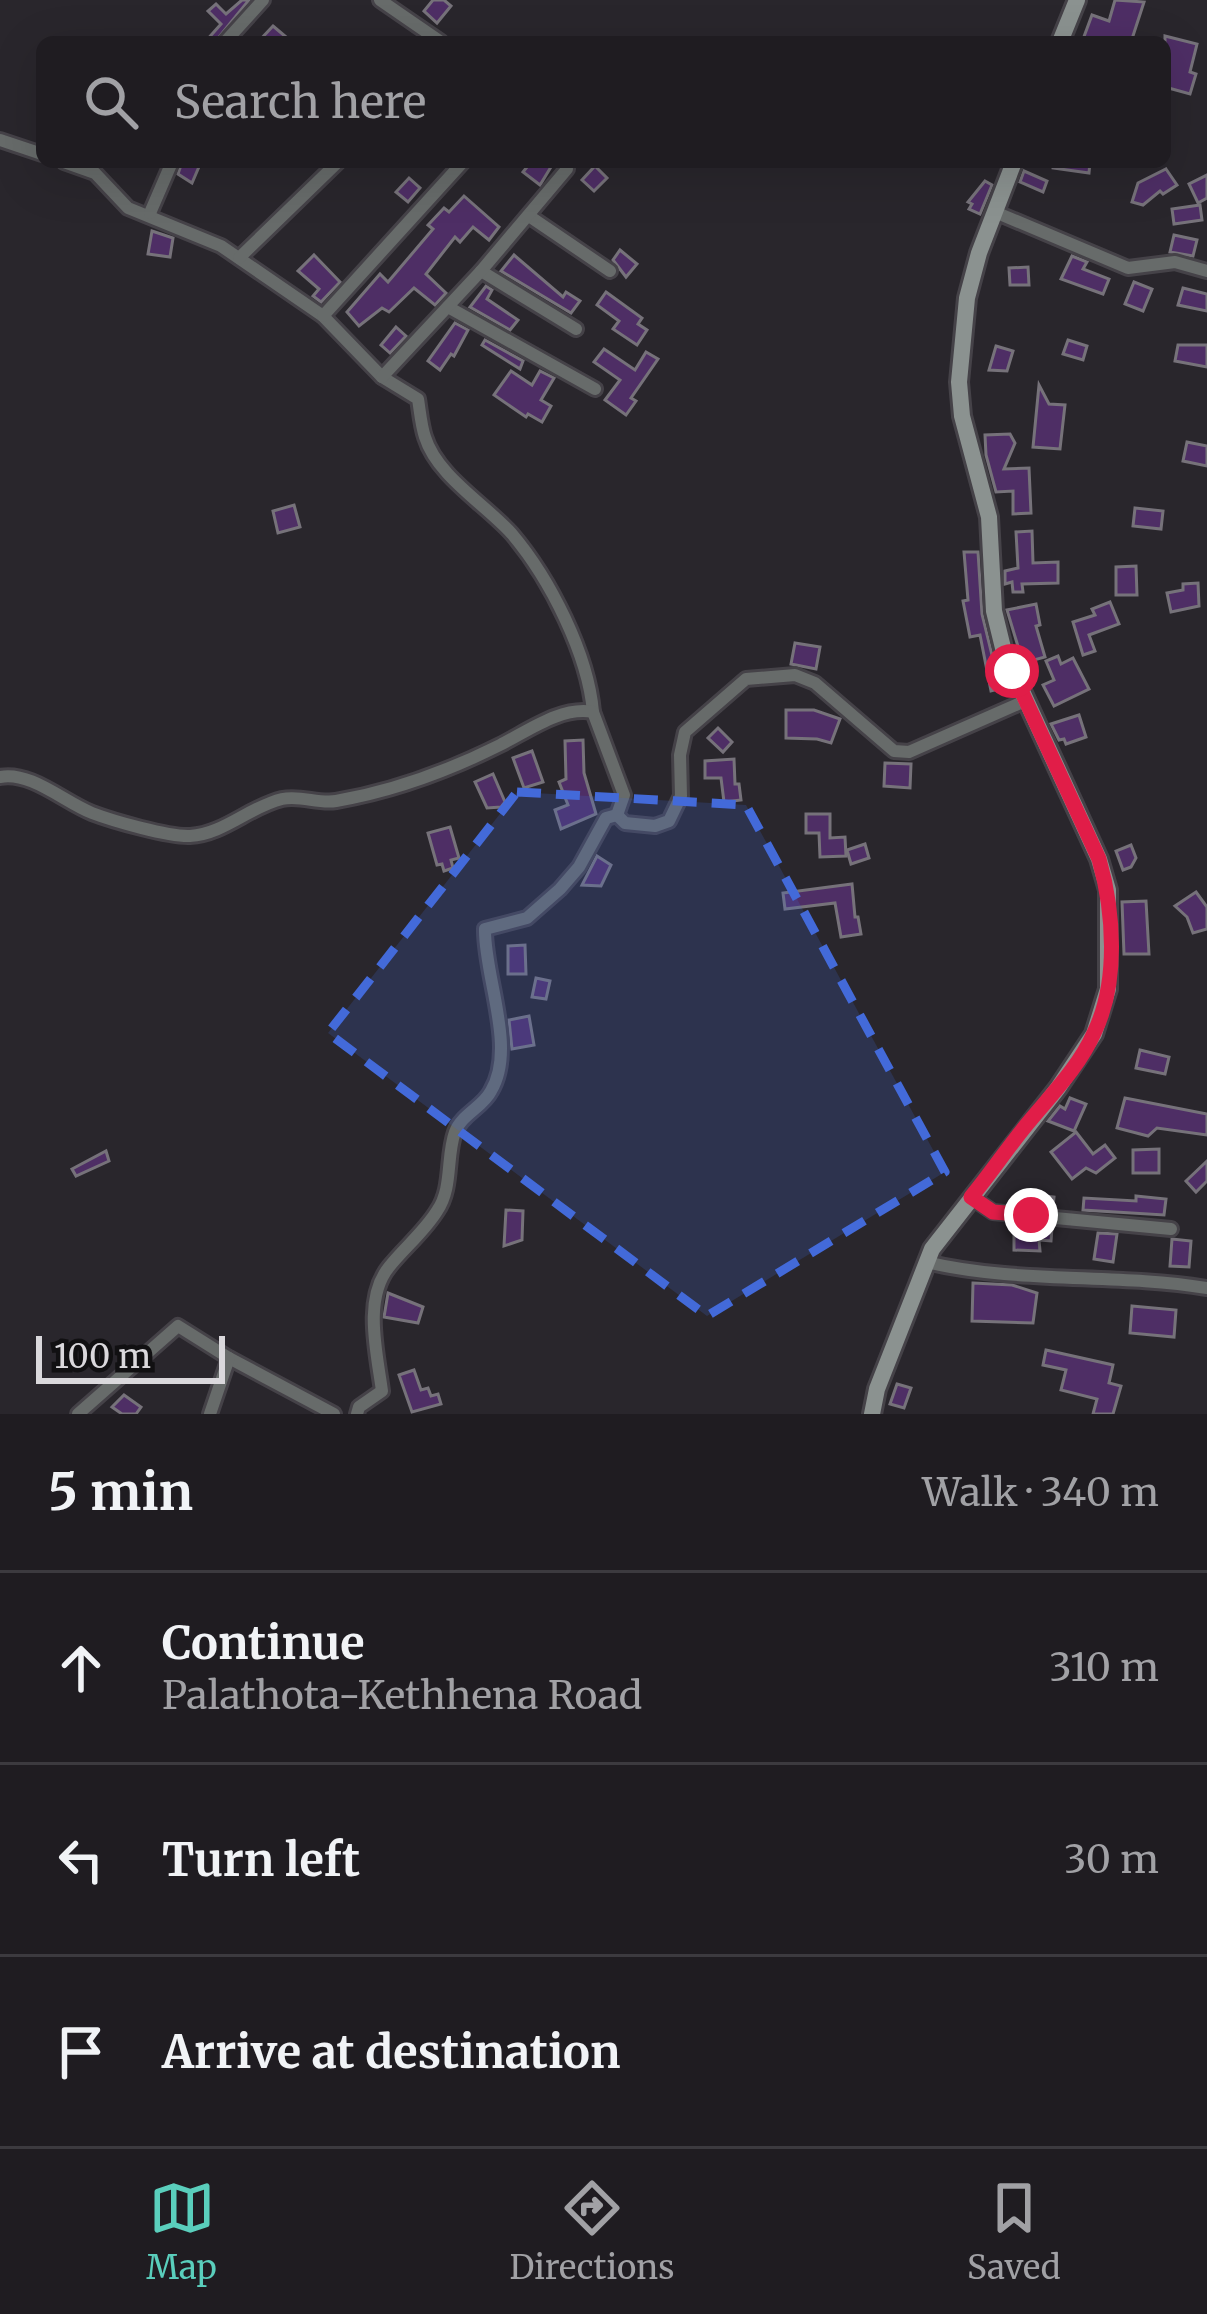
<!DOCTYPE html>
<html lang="en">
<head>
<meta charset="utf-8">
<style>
	:root { --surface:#1f1c21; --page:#2c292e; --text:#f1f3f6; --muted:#a1a1a5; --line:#3c3a3f; --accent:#5acebc }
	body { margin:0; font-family:Merriweather,serif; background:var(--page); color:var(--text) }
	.scale { position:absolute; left:36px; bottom:30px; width:189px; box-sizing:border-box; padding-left:12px; border:6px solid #dad8dc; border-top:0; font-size:33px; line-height:42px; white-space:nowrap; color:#dad8dc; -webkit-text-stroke:9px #111012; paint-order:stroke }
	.stop { position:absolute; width:36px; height:36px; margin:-27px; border:9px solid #e11d48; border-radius:50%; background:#fff }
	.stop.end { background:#e11d48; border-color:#fff; box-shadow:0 3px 12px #0008 }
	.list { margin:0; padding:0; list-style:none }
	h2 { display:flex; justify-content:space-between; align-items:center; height:156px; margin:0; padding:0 48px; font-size:51px }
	h2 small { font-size:39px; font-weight:400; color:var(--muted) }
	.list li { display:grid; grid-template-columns:78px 1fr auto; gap:36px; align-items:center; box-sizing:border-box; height:192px; padding:0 48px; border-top:3px solid var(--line) }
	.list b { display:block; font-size:45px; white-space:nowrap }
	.list p { margin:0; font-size:39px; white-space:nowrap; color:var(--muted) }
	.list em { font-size:39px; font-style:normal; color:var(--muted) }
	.icon { flex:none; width:66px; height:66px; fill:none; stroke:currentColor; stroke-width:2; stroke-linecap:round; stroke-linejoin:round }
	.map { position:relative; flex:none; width:1207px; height:1414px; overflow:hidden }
	.search { position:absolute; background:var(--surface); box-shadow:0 12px 48px #0002; left:36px; right:36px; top:36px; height:132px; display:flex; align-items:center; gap:30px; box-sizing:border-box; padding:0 42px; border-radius:18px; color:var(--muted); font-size:45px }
	.sheet { height:732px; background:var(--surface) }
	nav { display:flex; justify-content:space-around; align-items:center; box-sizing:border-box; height:168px; border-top:3px solid var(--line); background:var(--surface); font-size:33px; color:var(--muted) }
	nav a { display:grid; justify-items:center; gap:6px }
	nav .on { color:var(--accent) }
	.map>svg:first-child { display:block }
	.building { fill:#4e2e65; stroke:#76727a; stroke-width:3 }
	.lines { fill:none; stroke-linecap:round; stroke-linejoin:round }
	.street-casing { stroke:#454248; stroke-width:18 }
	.secondary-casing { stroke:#454248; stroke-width:22 }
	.street { stroke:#676b6a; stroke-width:12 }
	.secondary { stroke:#8b9290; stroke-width:16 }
	.route { stroke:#e11d48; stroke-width:15 }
	.marked { fill:#436ad9; fill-opacity:0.2; stroke:#436ad9; stroke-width:9; stroke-dasharray:24 15; stroke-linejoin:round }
</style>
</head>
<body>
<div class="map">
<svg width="1207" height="1414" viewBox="0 0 1207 1414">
	<rect width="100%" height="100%" fill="#29262c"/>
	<!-- building -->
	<g class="building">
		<path d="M 242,0 L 249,0 L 215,42 L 205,42 L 221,24 L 208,11 L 216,4 L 226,14 Z"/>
		<path d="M 433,0 L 444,0 L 451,6 L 437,23 L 424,11 Z"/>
		<path d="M 1115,0 L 1144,2 L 1131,42 L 1111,38 L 1109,42 L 1082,42 L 1092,15 L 1109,21 Z"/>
		<path d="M 273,26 L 292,42 L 258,42 Z"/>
		<path d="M 1165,36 L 1197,44 L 1190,72 L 1196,74 L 1190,94 L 1165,87 Z"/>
		<path d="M 182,162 L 201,162 L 192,183 L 178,174 Z"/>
		<path d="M 531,162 L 554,162 L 540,185 L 523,172 Z"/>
		<path d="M 1053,162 L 1090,162 L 1089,173 L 1053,168 Z"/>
		<path d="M 595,166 L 607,178 L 594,191 L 582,180 Z"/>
		<path d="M 1166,169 L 1177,185 L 1163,194 L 1160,191 L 1143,205 L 1132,202 L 1138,183 Z"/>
		<path d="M 1024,171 L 1047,181 L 1043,192 L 1020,182 Z"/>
		<path d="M 1207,175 L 1207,198 L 1198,203 L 1189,184 Z"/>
		<path d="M 409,178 L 420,188 L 408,202 L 396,192 Z"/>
		<path d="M 985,181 L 992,185 L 980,214 L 969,209 L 972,204 L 968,202 Z"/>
		<path d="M 464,196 L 499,227 L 489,240 L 473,227 L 460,242 L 455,237 L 426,274 L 446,293 L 435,305 L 414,288 L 389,312 L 382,308 L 359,326 L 347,312 L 380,274 L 388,282 L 433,229 L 428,225 L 444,208 L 449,212 Z"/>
		<path d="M 1200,205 L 1202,220 L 1174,224 L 1172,209 Z"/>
		<path d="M 152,231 L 173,238 L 170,257 L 148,254 Z"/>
		<path d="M 1174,235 L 1197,240 L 1193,256 L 1170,252 Z"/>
		<path d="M 620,250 L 637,264 L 626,277 L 613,260 Z"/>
		<path d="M 314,255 L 340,282 L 321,302 L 313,296 L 319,289 L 298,271 Z"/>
		<path d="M 514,255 L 563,297 L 566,292 L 580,301 L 571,313 L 501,271 Z"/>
		<path d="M 1072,256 L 1087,262 L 1083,269 L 1109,279 L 1103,294 L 1061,279 Z"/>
		<path d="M 1028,267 L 1029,285 L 1010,285 L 1009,268 Z"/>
		<path d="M 1134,282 L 1152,289 L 1143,311 L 1125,304 Z"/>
		<path d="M 486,286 L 492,290 L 487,299 L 518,320 L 510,330 L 470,307 Z"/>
		<path d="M 1183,288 L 1207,294 L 1207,311 L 1178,305 Z"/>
		<path d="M 606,292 L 642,318 L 638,324 L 647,330 L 637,345 L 613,329 L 619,321 L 597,305 Z"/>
		<path d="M 455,323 L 468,330 L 454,356 L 451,354 L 440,370 L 428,361 Z"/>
		<path d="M 396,327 L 406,336 L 390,353 L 381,345 Z"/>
		<path d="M 485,340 L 523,361 L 520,369 L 482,345 Z"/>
		<path d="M 1068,340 L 1087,346 L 1083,360 L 1063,354 Z"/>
		<path d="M 1178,345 L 1207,345 L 1207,367 L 1175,361 Z"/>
		<path d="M 996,346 L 1013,351 L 1007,371 L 989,370 Z"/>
		<path d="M 604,349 L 635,370 L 646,352 L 658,359 L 631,398 L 636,401 L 626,415 L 605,400 L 620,380 L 594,362 Z"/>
		<path d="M 511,371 L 532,385 L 540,371 L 554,378 L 541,400 L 551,406 L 542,422 L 528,414 L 526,417 L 494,395 Z"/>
		<path d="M 1039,385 L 1049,404 L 1065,405 L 1060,449 L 1033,447 Z"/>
		<path d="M 1010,434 L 1015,443 L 1004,469 L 1029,468 L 1031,513 L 1013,514 L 1013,491 L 996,492 L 986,455 L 985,435 Z"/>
		<path d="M 1187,442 L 1207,446 L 1207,466 L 1183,461 Z"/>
		<path d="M 294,505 L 300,527 L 278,533 L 273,511 Z"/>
		<path d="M 1135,508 L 1163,511 L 1161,529 L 1133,526 Z"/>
		<path d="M 1032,531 L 1033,563 L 1058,562 L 1058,583 L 1022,584 L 1023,592 L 1013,592 L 1012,582 L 1005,584 L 1005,571 L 1018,568 L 1016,532 Z"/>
		<path d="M 964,552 L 978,552 L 982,614 L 992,655 L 1006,687 L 991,691 L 980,635 L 970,637 L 963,601 L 968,600 Z"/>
		<path d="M 1136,566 L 1137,595 L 1116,595 L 1116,567 Z"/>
		<path d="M 1198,583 L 1199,606 L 1171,612 L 1167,593 L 1183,590 L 1183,584 Z"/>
		<path d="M 1110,602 L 1119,624 L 1089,635 L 1095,651 L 1083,655 L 1073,622 L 1095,615 L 1092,609 Z"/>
		<path d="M 1036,604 L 1040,625 L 1036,626 L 1045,657 L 1023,663 L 1007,610 Z"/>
		<path d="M 795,643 L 820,647 L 816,669 L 791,664 Z"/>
		<path d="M 1058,656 L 1061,664 L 1073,658 L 1089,689 L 1054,706 L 1043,685 L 1054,680 L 1046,661 Z"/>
		<path d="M 786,710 L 814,710 L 840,719 L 831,743 L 817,739 L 786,738 Z"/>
		<path d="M 1079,715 L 1086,737 L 1066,744 L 1064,739 L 1059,740 L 1051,724 Z"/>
		<path d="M 718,728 L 732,742 L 723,752 L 708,738 Z"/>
		<path d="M 583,740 L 584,773 L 596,814 L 561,829 L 555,810 L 568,805 L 559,782 L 566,779 L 565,741 Z"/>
		<path d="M 532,751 L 543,782 L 524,788 L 513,758 Z"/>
		<path d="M 734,759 L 735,784 L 739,784 L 741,800 L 724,802 L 721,778 L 705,778 L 705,761 Z"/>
		<path d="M 885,763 L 911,764 L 910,788 L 884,786 Z"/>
		<path d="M 493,774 L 505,802 L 501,807 L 487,808 L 475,782 Z"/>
		<path d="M 806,814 L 830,814 L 830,838 L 845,837 L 846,856 L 820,857 L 819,833 L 806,833 Z"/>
		<path d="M 450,827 L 459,858 L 451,860 L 453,868 L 444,871 L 442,864 L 437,865 L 428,833 Z"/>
		<path d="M 865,844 L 869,858 L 851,864 L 847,850 Z"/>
		<path d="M 1131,845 L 1136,858 L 1131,867 L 1123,870 L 1116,851 Z"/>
		<path d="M 597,856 L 611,865 L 601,886 L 582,885 Z"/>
		<path d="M 852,884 L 855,917 L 858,917 L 861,934 L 841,937 L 835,903 L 785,909 L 783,893 Z"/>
		<path d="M 1196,892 L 1207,907 L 1207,929 L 1193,933 L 1187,917 L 1175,906 Z"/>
		<path d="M 1146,901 L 1149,954 L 1124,954 L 1122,902 Z"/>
		<path d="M 525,945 L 526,974 L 508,974 L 508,946 Z"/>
		<path d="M 536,978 L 550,981 L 546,999 L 532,997 Z"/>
		<path d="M 529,1016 L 534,1045 L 512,1049 L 509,1020 Z"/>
		<path d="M 1140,1050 L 1169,1057 L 1165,1074 L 1136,1068 Z"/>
		<path d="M 1070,1098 L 1086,1104 L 1074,1131 L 1048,1121 L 1060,1106 L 1065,1109 Z"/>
		<path d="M 1125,1098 L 1207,1114 L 1207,1135 L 1157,1128 L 1148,1136 L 1117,1128 Z"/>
		<path d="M 1076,1132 L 1093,1154 L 1105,1145 L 1115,1158 L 1096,1173 L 1086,1168 L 1072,1179 L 1051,1152 Z"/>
		<path d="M 1159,1149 L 1159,1173 L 1133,1173 L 1133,1150 Z"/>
		<path d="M 106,1151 L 109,1161 L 76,1176 L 72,1169 Z"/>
		<path d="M 1207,1161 L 1207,1181 L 1196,1192 L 1186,1181 Z"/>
		<path d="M 1021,1193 L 1054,1197 L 1053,1207 L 1020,1204 Z"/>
		<path d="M 1136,1196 L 1166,1199 L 1164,1215 L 1083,1210 L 1084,1198 L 1136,1201 Z"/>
		<path d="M 506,1210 L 523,1211 L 522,1240 L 504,1246 Z"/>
		<path d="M 1014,1225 L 1052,1228 L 1051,1241 L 1039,1240 L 1040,1251 L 1014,1250 Z"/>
		<path d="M 1098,1233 L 1117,1234 L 1113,1262 L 1094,1259 Z"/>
		<path d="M 1172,1239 L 1191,1241 L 1189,1267 L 1170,1266 Z"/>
		<path d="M 973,1283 L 1012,1285 L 1037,1293 L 1033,1323 L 972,1321 Z"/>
		<path d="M 388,1293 L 423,1307 L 418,1323 L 384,1317 Z"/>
		<path d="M 1132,1306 L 1176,1310 L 1174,1337 L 1130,1333 Z"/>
		<path d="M 1046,1350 L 1113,1365 L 1109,1383 L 1121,1386 L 1113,1414 L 1093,1414 L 1097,1399 L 1061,1390 L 1066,1370 L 1043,1365 Z"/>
		<path d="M 414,1370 L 421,1390 L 428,1388 L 431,1396 L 438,1394 L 441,1404 L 412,1412 L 399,1375 Z"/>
		<path d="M 897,1384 L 911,1388 L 904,1408 L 890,1404 Z"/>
		<path d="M 124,1395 L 141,1407 L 136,1414 L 122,1414 L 112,1407 Z"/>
	</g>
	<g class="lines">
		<defs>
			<g id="street">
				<path d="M 380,0 L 441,42"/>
				<path d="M 225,42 L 263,0"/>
				<path d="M 0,140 L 42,154"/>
				<path d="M 64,162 L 95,173 L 128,208 L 221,246 L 323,316 L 382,377 L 418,399 C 420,411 421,425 425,437 C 437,476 485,504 512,534 C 550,579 588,654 593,712"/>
				<path d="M 995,212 L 1128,268 L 1175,262 L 1207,271"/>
				<path d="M 150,213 L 172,162"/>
				<path d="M 529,216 L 610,271"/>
				<path d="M 239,258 L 338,162"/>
				<path d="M 481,271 L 576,329"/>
				<path d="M 448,307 L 595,389"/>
				<path d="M 323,316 L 463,162"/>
				<path d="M 382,377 L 481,271 L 567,169"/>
				<path d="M 0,777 C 31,771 64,802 92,813 C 113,821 169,837 190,836 C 224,834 249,807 282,799 C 301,795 318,804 336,801 C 394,791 448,771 500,745 C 528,731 561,706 593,712 L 624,795 L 617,815 L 625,823 L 655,826 L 669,821 L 681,796 L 680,755 L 685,732 L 746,679 L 795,675 L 815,683 L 894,751 L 909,752 L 1027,700"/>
				<path d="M 971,1197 L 993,1212 L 1171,1229"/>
				<path d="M 926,1262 C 1019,1284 1114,1273 1207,1288"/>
				<path d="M 78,1414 L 178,1326 L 229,1358 L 334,1414"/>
				<path d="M 210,1414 L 229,1358"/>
				<path d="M 357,1414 L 359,1407 L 382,1391 C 377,1353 363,1299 389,1267 C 404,1248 424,1232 437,1211 C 453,1188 446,1157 455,1132 C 461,1115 483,1107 491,1091 C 517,1048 484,976 485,929 L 527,918 L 560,889 L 579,867 L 606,818 L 617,815"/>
			</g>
			<g id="secondary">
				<path d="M 1060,42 L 1077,0"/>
				<path d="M 872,1414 L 877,1389 L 932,1249 L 1058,1088 L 1094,1034 L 1108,989 L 1108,890 L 1099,859 L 1004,652 L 994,611 L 989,517 L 962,416 L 959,382 L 967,298 L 979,253 L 1014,162"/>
			</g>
		</defs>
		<!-- street casing -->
		<use href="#street" class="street-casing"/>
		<!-- secondary casing -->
		<use href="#secondary" class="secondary-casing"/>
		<!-- street -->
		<use href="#street" class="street"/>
		<!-- secondary -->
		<use href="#secondary" class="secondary"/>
	</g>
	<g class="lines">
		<!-- route -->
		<path class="route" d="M 1012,671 L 1099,859 C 1114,912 1119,982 1094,1033 C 1079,1067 1051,1095 1028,1123 C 1008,1147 991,1173 971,1197 L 993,1212 L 1031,1215"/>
	</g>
	<!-- marked area -->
	<path class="marked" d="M 517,792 L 746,805 L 945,1172 L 707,1316 L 328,1033 Z"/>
</svg>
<div class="scale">100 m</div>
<div class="stop" style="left:1012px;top:671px"></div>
<div class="stop end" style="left:1031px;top:1215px"></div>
<div class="search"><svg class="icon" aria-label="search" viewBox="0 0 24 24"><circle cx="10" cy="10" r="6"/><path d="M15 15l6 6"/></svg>Search here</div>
</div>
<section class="sheet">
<h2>5 min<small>Walk · 340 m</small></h2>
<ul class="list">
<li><svg class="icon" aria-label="ahead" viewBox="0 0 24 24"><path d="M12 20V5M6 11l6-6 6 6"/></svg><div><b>Continue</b><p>Palathota-Kethhena Road</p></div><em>310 m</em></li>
<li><svg class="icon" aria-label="left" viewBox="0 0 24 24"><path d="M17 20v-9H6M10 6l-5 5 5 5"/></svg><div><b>Turn left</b></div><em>30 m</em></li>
<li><svg class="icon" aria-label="arrive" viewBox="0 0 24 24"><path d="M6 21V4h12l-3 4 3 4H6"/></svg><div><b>Arrive at destination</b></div></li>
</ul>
</section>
<nav>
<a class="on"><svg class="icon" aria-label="map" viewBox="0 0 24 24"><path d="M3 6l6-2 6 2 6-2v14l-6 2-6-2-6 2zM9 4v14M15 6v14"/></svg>Map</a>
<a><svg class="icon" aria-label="directions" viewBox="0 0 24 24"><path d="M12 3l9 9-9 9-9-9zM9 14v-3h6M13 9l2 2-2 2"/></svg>Directions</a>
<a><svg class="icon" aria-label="saved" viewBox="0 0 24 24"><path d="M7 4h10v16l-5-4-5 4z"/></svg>Saved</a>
</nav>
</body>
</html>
